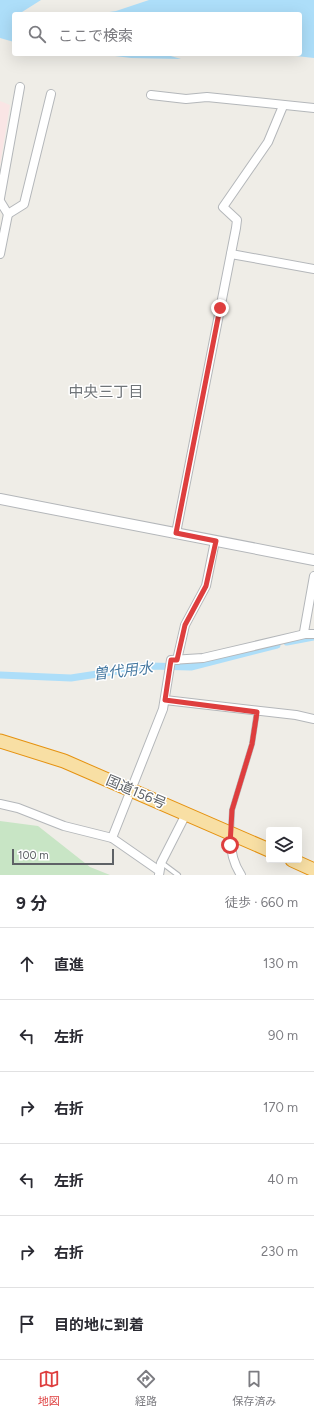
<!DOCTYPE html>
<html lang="ja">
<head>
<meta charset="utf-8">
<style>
	:root { --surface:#fff; --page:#f7f7f7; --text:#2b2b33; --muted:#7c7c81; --line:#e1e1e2; --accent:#de3e3e }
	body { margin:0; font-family:Figtree,"Noto Sans JP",sans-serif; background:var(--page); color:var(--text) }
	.controls { position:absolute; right:12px; bottom:12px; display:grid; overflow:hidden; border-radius:4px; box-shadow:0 4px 16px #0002 }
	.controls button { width:36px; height:36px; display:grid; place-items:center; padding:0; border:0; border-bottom:1px solid var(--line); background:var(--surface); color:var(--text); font:20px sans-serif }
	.scale { position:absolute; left:12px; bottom:10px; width:102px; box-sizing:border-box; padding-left:4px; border:2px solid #5e6266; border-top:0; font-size:11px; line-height:14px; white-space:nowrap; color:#5e6266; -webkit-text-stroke:3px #fff; paint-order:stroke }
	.stop { position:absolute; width:12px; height:12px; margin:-9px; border:3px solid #de3e3e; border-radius:50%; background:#fff }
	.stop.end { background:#de3e3e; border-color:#fff; box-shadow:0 1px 4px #0008 }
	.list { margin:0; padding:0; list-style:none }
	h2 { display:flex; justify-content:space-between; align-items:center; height:52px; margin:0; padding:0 16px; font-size:17px }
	h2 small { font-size:13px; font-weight:400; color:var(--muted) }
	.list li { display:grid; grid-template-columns:26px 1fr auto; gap:12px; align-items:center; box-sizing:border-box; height:72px; padding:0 16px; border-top:1px solid var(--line) }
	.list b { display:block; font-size:15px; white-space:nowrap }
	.list em { font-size:13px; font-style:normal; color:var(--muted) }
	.icon { flex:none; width:22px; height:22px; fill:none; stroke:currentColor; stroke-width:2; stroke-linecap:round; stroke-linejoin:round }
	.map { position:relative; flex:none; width:314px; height:875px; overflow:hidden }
	.search { position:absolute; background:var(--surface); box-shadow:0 4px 16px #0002; left:12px; right:12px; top:12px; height:44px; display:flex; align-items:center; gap:10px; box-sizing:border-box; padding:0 14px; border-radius:4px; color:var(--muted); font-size:15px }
	.sheet { height:484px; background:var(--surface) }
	nav { display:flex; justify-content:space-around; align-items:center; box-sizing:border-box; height:56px; border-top:1px solid var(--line); background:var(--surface); font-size:11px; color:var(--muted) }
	nav a { display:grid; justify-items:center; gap:2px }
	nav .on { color:var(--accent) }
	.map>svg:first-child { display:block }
	.medical { fill:#fae5e5 }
	.green { fill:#c8e5c5 }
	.water { fill:#addef9 }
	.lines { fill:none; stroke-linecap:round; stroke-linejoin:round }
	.canal { stroke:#addef9; stroke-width:7 }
	.service-casing { stroke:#b4b7ba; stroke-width:6 }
	.minor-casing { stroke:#b4b7ba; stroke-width:10 }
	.tertiary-casing { stroke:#b4b7ba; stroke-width:12 }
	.trunk-casing { stroke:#e59210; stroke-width:15 }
	.service { stroke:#fff; stroke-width:4 }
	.minor { stroke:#fff; stroke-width:8 }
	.tertiary { stroke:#fff; stroke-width:10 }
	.trunk { stroke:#f8dfa4; stroke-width:13 }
	.route { stroke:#de3e3e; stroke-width:5 }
	.labels { text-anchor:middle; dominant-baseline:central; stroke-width:3; stroke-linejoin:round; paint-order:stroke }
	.street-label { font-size:14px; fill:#5e6266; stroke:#fff }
	.neighbourhood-label { font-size:15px; fill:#6f7478; stroke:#fff }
	.water-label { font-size:15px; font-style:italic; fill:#477aa2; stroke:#fff }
</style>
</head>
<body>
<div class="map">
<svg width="314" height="875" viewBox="0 0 314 875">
	<rect width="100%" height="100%" fill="#efede7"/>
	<!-- medical -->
	<path class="medical" d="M 0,101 L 10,105 L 0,165 Z"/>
	<!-- green -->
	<path class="green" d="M 0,821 L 38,826 L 90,867 L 110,875 L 0,875 Z"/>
	<!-- water -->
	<g class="water">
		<path d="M 0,0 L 41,0 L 22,12 L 60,14 L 14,14 L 14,42 L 0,38 Z"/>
		<path d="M 149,0 L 314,0 L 314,58 L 278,54 L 300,54 L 300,14 L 96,14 L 116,11 Z"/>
		<path d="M 99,54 L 164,54 L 181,59 L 131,58 Z"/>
	</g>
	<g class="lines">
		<!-- canal -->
		<g class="canal">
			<path d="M 287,642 L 314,637"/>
			<path d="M 0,675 L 71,678 L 150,666 L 191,667 L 277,645"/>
		</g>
		<defs>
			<g id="service">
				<path d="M 231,832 L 232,810 L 252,744 L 257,711"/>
				<path d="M 162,863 L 178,875"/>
			</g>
			<g id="minor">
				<path d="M 151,95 L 186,99 L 207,97 L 314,108"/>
				<path d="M 0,198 L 20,87"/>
				<path d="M 0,201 L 8,214 L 24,204 L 51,94"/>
				<path d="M 0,254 L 8,214"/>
				<path d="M 231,254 L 314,269"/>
				<path d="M 176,533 L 236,228 L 237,220 L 223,207 L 268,142 L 283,106"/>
				<path d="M 314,576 L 304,632 L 305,634 L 314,634"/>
				<path d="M 177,660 L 185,625 L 206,586 L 215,541"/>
				<path d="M 165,700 L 296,715 L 314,719"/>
				<path d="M 0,804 L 18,808 L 64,826 L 112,838 L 158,870"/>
				<path d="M 231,834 C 230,848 233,863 241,875"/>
				<path d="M 112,838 L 163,709 L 171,660 L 203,658 L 305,634"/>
				<path d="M 159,875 L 161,863 L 186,814"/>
			</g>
			<path id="tertiary" d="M 0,499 L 314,560"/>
			<g id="trunk">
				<path d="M 0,741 L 64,761 L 269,850"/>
				<path d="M 292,860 L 314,870"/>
			</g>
		</defs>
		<!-- service casing -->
		<use href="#service" class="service-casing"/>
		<!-- minor casing -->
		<use href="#minor" class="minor-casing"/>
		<!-- tertiary casing -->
		<use href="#tertiary" class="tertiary-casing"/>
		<!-- trunk casing -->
		<use href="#trunk" class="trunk-casing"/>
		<!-- service -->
		<use href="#service" class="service"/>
		<!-- minor -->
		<use href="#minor" class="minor"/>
		<!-- tertiary -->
		<use href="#tertiary" class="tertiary"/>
		<!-- trunk -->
		<use href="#trunk" class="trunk"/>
	</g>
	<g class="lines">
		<!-- route -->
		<path class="route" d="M 220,308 L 176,533 L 216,541 L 206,586 L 185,625 L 177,660 L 171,660 L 165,700 L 257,712 L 252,744 L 232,810 L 230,845"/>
	</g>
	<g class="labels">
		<!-- street labels -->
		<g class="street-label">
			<text transform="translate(136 792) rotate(23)">国道156号</text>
		</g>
		<!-- neighbourhood labels -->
		<g class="neighbourhood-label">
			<text x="106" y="392">中央三丁目</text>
		</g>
		<!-- water labels -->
		<g class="water-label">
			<text transform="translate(123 671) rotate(-7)">曽代用水</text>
		</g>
	</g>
</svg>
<div class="controls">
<button><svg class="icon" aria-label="layers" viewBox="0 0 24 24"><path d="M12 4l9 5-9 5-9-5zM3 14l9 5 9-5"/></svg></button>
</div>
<div class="scale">100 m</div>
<div class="stop" style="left:230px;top:845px"></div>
<div class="stop end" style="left:220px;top:308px"></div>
<div class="search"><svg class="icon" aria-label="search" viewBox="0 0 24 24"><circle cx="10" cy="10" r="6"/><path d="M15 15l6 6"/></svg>ここで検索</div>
</div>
<section class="sheet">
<h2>9 分<small>徒歩 · 660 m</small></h2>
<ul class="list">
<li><svg class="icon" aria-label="ahead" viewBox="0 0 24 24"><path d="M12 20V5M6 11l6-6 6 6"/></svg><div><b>直進</b></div><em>130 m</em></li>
<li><svg class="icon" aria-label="left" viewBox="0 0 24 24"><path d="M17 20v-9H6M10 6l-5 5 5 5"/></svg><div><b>左折</b></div><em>90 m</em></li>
<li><svg class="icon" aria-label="right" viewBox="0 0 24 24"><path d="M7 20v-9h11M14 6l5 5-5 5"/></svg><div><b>右折</b></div><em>170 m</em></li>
<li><svg class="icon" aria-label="left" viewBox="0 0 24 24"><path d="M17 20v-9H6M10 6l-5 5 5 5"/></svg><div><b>左折</b></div><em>40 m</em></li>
<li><svg class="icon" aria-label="right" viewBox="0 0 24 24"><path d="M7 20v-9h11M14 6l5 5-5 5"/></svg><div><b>右折</b></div><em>230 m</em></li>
<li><svg class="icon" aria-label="arrive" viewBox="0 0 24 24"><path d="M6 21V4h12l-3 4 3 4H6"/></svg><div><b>目的地に到着</b></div></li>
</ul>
</section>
<nav>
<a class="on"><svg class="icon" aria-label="map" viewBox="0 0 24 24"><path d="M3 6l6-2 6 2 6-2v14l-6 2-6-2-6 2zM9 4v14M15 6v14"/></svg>地図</a>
<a><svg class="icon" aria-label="directions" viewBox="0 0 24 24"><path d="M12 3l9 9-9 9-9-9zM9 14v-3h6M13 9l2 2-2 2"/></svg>経路</a>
<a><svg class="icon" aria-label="saved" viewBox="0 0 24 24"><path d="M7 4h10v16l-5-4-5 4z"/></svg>保存済み</a>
</nav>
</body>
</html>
